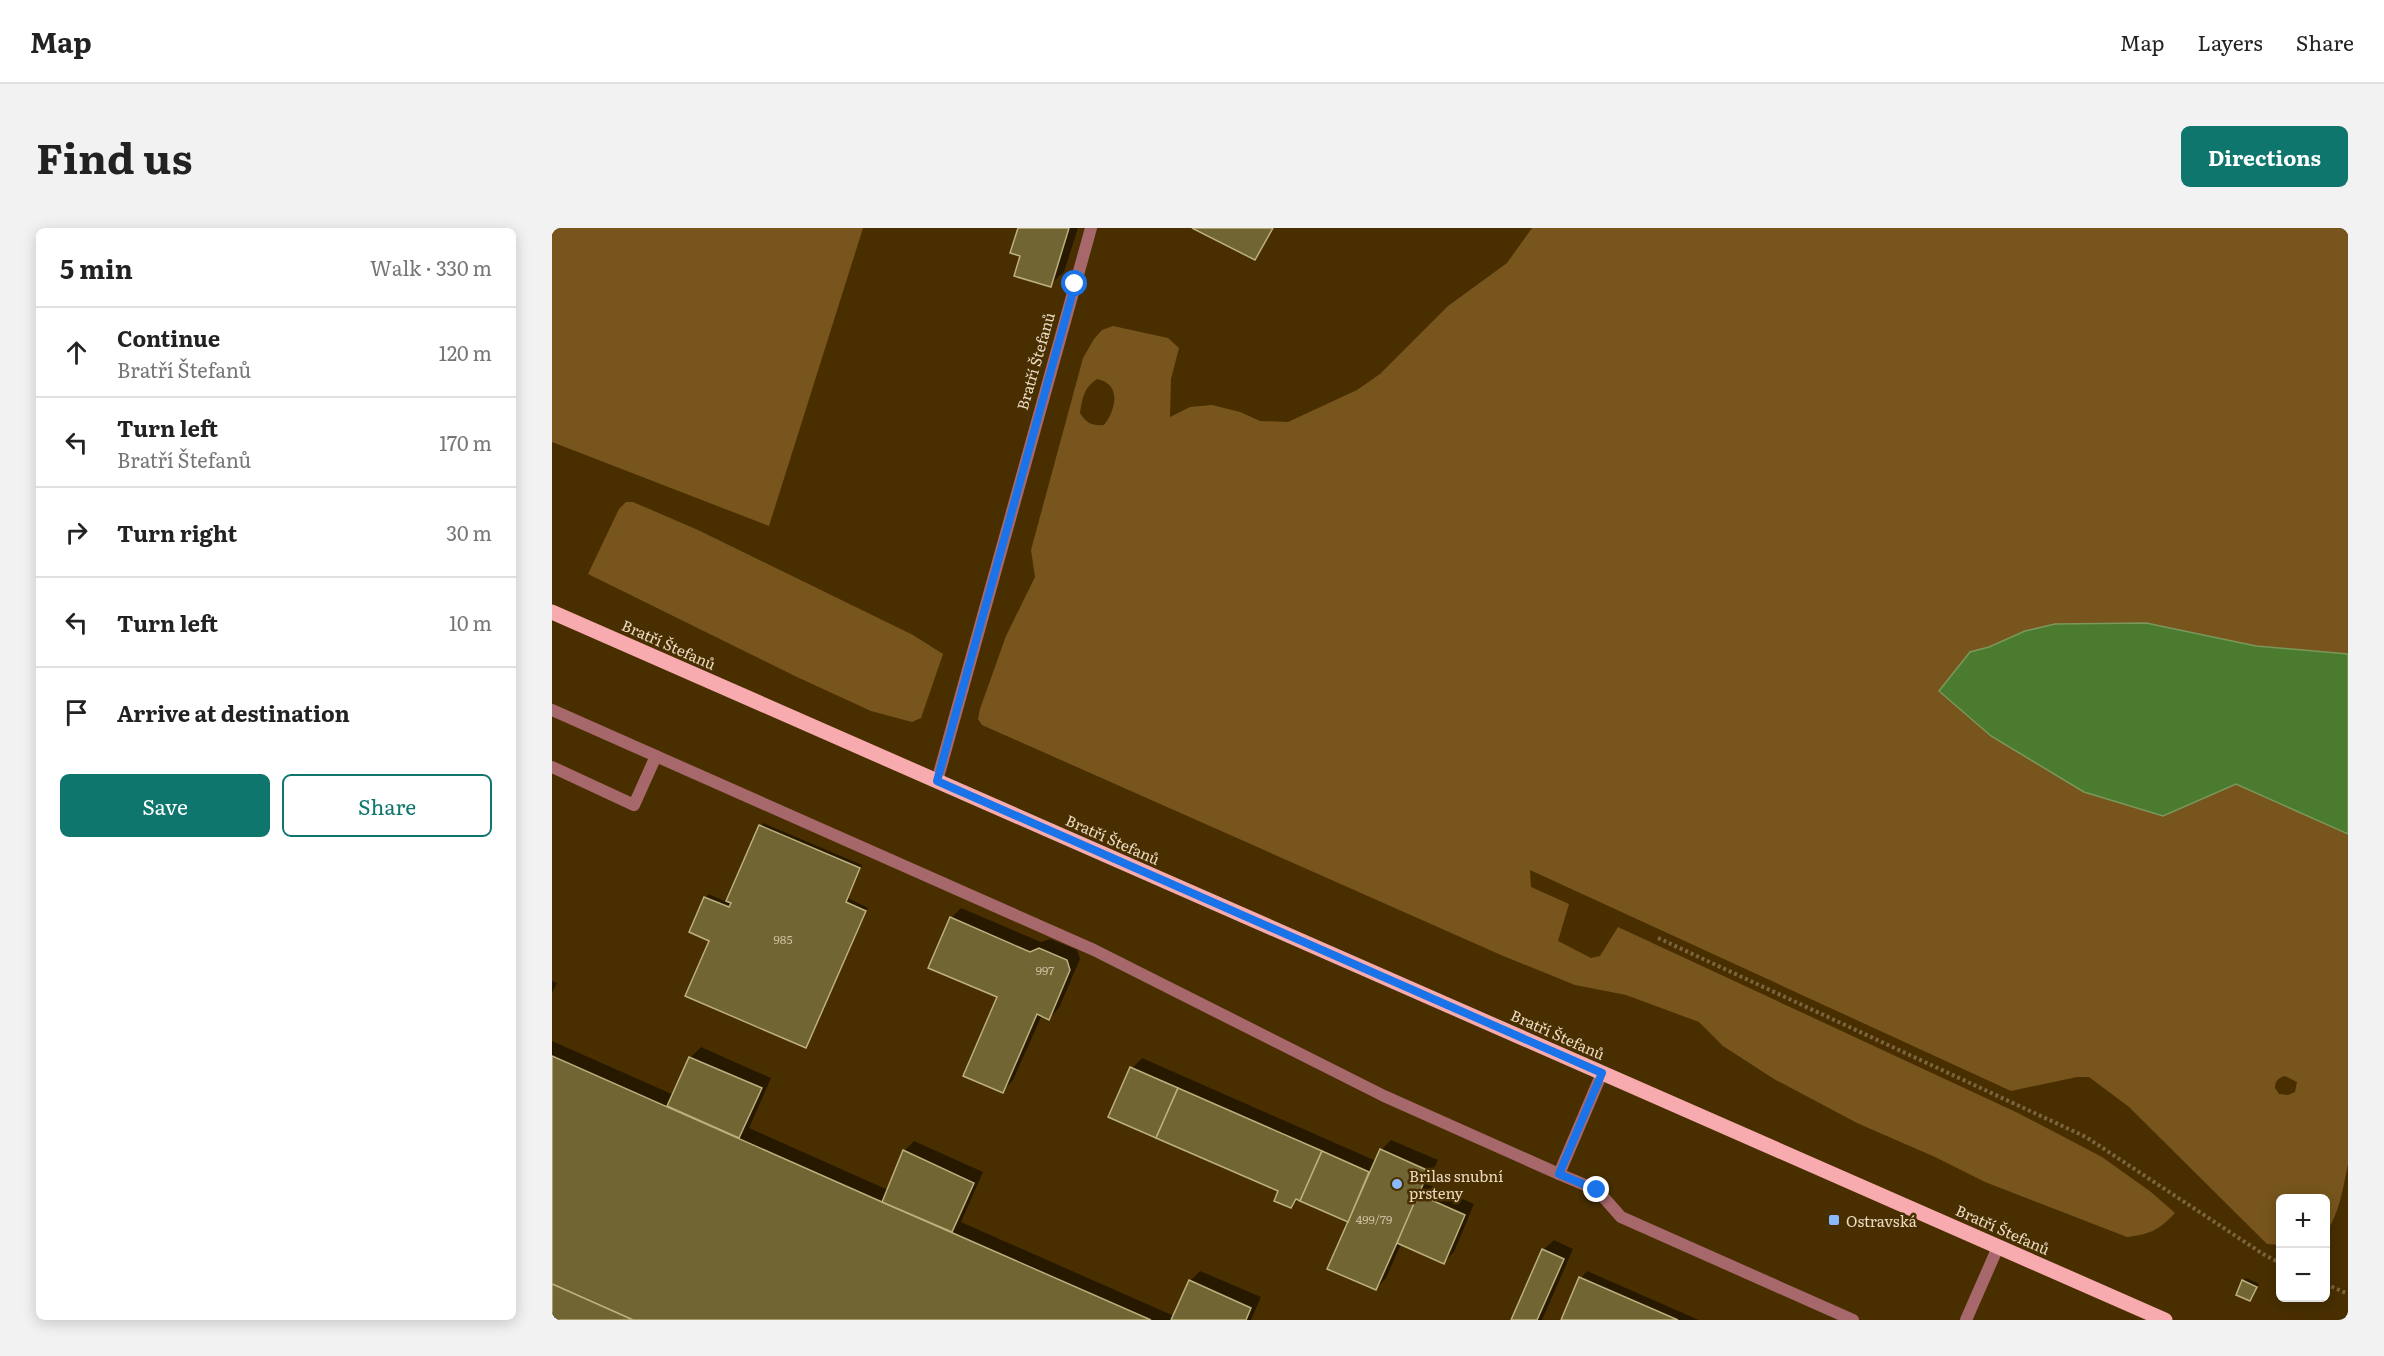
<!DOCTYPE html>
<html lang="en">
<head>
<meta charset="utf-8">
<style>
	:root { --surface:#fff; --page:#f2f2f2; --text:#222; --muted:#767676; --line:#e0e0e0; --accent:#0f766e }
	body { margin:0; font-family:Literata,serif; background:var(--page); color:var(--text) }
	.controls { position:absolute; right:18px; bottom:18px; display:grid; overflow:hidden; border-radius:9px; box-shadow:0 3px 15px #0003 }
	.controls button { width:54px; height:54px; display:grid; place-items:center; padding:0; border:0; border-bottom:2px solid var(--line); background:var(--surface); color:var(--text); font:30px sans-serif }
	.stop { position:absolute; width:18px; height:18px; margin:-14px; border:4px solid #1a73e8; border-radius:50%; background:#fff }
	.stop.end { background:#1a73e8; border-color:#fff; box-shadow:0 2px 6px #0008 }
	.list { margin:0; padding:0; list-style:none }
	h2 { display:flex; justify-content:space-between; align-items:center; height:78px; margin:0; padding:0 24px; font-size:26px }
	h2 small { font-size:20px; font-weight:400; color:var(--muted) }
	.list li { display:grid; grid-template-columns:39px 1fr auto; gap:18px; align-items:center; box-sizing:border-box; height:90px; padding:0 24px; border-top:2px solid var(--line) }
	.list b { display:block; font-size:22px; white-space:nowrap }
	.list p { margin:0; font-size:20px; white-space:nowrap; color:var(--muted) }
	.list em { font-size:20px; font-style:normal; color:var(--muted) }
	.actions { display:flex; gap:12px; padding:18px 24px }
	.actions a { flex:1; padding:14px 0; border:2px solid var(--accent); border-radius:9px; text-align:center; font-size:21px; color:var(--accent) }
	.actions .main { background:var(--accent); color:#fff }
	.icon { flex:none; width:33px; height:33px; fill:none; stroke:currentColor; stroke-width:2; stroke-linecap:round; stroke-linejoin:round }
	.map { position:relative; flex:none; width:1796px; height:1092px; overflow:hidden; border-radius:9px }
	header { display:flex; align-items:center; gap:36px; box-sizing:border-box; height:84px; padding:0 30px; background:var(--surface); border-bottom:2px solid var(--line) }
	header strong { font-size:28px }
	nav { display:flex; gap:33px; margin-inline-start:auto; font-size:21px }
	.intro { display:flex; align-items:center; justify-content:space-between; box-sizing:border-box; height:144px; padding:0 36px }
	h1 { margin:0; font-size:42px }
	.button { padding:15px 27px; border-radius:9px; background:var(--accent); color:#fff; font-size:21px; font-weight:700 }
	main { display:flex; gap:36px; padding:0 36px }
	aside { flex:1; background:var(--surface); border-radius:9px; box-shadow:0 3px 15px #0003 }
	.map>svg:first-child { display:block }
	.green { fill:#78551d; fill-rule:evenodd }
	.water { fill:#4a7b2f; stroke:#7a985b; stroke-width:1.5 }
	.shadow { fill:#0007 }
	.building { fill:#716534; stroke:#bcb07c; stroke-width:1.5 }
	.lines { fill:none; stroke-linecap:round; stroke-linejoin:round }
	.path { stroke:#7c653e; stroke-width:4; stroke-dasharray:3 3; stroke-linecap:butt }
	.service { stroke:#a7686c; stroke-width:12 }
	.minor { stroke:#a7686c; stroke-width:12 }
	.primary { stroke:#f8abae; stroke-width:15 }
	.route { stroke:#1a73e8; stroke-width:8 }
	.poi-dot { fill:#89bafc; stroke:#492f00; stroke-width:2 }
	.labels { text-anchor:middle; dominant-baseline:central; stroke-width:5; stroke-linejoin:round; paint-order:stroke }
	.number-label { font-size:12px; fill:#ccbd9f }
	.street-label { font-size:15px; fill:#eadac3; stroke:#492f00 }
	.poi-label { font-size:15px; fill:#eadac3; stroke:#492f00; text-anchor:start }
</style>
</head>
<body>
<header>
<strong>Map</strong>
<nav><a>Map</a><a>Layers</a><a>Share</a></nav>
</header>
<div class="intro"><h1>Find us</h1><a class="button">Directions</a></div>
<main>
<aside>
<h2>5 min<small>Walk · 330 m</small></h2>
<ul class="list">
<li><svg class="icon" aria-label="ahead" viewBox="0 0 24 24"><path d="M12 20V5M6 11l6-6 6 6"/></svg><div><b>Continue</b><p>Bratří Štefanů</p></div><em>120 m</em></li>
<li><svg class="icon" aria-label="left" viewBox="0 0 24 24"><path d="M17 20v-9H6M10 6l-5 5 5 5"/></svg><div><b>Turn left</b><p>Bratří Štefanů</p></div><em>170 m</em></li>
<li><svg class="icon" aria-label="right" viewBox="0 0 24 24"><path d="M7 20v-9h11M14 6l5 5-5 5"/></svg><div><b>Turn right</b></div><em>30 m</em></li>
<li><svg class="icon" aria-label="left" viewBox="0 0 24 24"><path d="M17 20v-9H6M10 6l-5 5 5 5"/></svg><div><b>Turn left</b></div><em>10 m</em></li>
<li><svg class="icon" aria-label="arrive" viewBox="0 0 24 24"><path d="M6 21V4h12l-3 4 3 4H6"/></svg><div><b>Arrive at destination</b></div></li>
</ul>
<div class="actions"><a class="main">Save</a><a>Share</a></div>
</aside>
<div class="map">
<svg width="1796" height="1092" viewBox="0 0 1796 1092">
	<rect width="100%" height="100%" fill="#492f00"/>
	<!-- green -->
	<g class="green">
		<path d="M 0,0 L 311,0 L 217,298 L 0,214 Z"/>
		<path d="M 980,0 L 1796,0 L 1796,426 L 1704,418 L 1437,419 L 1418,424 L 1611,588 L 1684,556 L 1796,606 L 1796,936 C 1792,955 1787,989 1774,1003 L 1774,970 L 1728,970 L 1728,1017 L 1715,1016 L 1577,879 L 1537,849 L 1525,849 L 1459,863 L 978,642 L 979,659 L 1017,676 L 1006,713 L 1039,730 L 1048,728 L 1066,699 L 1466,885 L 1550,929 L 1599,964 L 1623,985 C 1607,1002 1599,1006 1575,1009 L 1433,954 L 1383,929 L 1305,895 L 1222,851 L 1171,818 L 1147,794 L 1074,767 L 1023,757 L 949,727 L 430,497 L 426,491 L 428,481 L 454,408 L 483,349 L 479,322 L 531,130 L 542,111 L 550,102 L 561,98 L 616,110 L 627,120 L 619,151 L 618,189 L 638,179 L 660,177 L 688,184 L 708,193 L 736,194 L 805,162 L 828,146 L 896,78 L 955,35 ZM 545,151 C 570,156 564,182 552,197 C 540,198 534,195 528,185 C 530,171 532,159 545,151 ZM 1733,848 L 1745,854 L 1743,864 L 1736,867 L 1727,866 L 1723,860 C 1723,853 1726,850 1733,848 Z"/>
		<path d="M 74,274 L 81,274 L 146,302 L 361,407 L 391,426 L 369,490 L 360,494 L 319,483 L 245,449 L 36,346 L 67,281 Z"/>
	</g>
	<!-- water -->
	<path class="water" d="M 1594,395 L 1704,418 L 1796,426 L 1796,606 L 1684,556 L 1611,588 L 1532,564 L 1439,508 L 1387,463 L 1418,424 L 1437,419 L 1473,403 L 1503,396 Z"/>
	<!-- shadow -->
	<g class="shadow">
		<path d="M 467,0 L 526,0 L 512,44 L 498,57 L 470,27 Z"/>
		<path d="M 211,595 L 310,637 L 296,670 L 316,680 L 253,818 L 159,712 L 139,703 L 156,666 L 175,674 Z"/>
		<path d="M 409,680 L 489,714 L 498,711 L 525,722 L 528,731 L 507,780 L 497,790 L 490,787 L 461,852 L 451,863 L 447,768 L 399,690 Z"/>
		<path d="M 0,753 L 5,755 L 0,765 Z"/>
		<path d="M 0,813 L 122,867 L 139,829 L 149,819 L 219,850 L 197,900 L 336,962 L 352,923 L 362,913 L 431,944 L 409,994 L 622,1088 L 638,1053 L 648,1043 L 709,1069 L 699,1092 L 0,1092 Z"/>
		<path d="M 590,830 L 824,933 L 829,922 L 839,912 L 886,932 L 875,956 L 922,976 L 902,1024 L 892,1034 L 849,1016 L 834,1050 L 824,1061 L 798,993 L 747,971 L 739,979 L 728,962 L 580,840 Z"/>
		<path d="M 1002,1012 L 1021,1021 L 990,1092 L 961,1092 L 991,1022 Z"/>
		<path d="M 1035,1043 L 1147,1092 L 1010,1092 L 1029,1050 Z"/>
		<path d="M 1694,1050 L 1707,1056 L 1698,1071 L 1691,1053 Z"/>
	</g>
	<!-- building -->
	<g class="building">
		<path d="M 466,0 L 517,0 L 499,59 L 462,48 L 468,28 L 458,25 Z"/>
		<path d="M 640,0 L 721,0 L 703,32 Z"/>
		<path d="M 207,597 L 308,640 L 294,674 L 314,683 L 254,820 L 133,768 L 157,713 L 137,704 L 152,669 L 177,679 L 179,675 L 174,673 Z"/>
		<path d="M 398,689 L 478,724 L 487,720 L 515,732 L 518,742 L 497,792 L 485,786 L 451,865 L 411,848 L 445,769 L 376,740 Z"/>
		<path d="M 0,828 L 330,974 L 599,1092 L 81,1092 L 0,1056 Z"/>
		<path d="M 137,829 L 210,860 L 187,910 L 115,878 Z"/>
		<path d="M 578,839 L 626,860 L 604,910 L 556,889 Z"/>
		<path d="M 626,860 L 770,923 L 748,973 L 744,971 L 739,980 L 722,973 L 726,963 L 604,910 Z"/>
		<path d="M 828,921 L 877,943 L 824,1062 L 775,1041 Z"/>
		<path d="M 351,922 L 422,955 L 400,1004 L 330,974 Z"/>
		<path d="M 770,923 L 817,944 L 796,994 L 748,973 Z"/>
		<path d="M 866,966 L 913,987 L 892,1036 L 845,1015 Z"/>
		<path d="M 990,1021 L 1012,1031 L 985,1092 L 959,1092 Z"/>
		<path d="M 1027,1049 L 1126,1092 L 1009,1092 Z"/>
		<path d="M 637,1052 L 699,1080 L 694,1092 L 619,1092 Z"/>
		<path d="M 1690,1052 L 1705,1059 L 1698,1073 L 1684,1067 Z"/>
		<path d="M 0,1056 L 79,1091 L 79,1092 L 0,1092 Z"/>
	</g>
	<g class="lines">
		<!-- path -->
		<g class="path">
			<path d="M 1106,710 L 1534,909 L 1711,1026 L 1728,1035"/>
			<path d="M 1774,1056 L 1796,1066"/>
		</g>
		<!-- service -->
		<g class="service">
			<path d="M 0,482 L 542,722 L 832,868 L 1007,946 L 1050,845"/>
			<path d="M 0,539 L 82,577 L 104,528"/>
			<path d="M 1007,946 L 1045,962 L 1069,989 L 1301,1092"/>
			<path d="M 1414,1092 L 1446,1019"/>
		</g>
		<!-- minor -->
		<path class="minor" d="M 385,553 L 539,0"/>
		<!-- primary -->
		<path class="primary" d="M 0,384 L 1613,1092"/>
	</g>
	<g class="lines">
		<!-- route -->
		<path class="route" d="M 523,56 L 385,553 L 1050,845 L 1007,946 L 1045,962"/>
	</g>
	<!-- markers -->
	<g class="poi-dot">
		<circle cx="845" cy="956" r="6"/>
		<rect x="1276" y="986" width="12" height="12" rx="3"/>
	</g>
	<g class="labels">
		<!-- number labels -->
		<g class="number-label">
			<text x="231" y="711">985</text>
			<text x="493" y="742">997</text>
			<text x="822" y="991">499/79</text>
		</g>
		<!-- street labels -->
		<g class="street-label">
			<text transform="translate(483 133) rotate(-74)">Bratří Štefanů</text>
			<text transform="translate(117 416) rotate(24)">Bratří Štefanů</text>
			<text transform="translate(561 611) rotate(24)">Bratří Štefanů</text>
			<text transform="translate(1006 806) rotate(24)">Bratří Štefanů</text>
			<text transform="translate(1451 1001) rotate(24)">Bratří Štefanů</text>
		</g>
		<!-- poi labels -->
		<g class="poi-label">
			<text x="857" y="947">Brilas snubní<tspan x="857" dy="17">prsteny</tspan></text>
			<text x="1294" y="992">Ostravská</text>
		</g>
	</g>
</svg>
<div class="controls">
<button>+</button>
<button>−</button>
</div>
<div class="stop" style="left:523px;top:56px"></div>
<div class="stop end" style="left:1045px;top:962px"></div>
</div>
</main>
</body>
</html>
